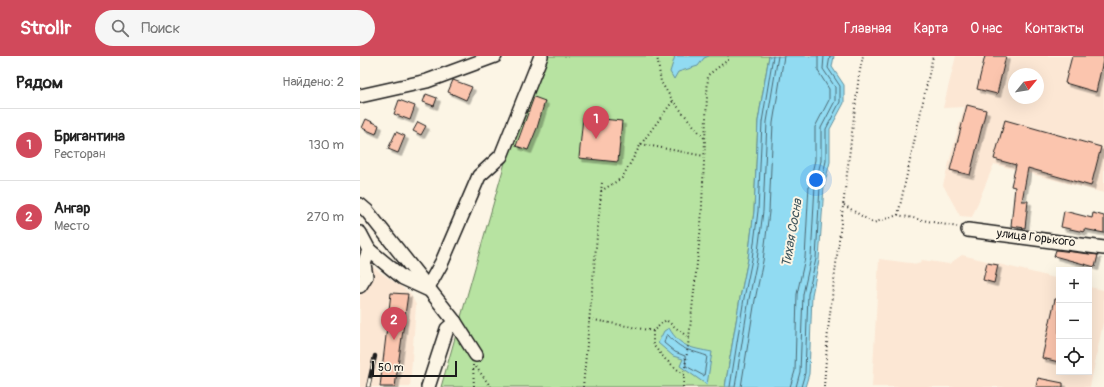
<!DOCTYPE html>
<html lang="ru">
<head>
<meta charset="utf-8">
<style>
	:root { --surface:#fff; --page:#f6f6f6; --text:#222; --muted:#767676; --line:#e0e0e0; --accent:#d1495b }
	body { margin:0; font-family:Pangolin,sans-serif; background:var(--page); color:var(--text) }
	.controls { position:absolute; right:12px; bottom:12px; display:grid; overflow:hidden; border-radius:0px; box-shadow:0 4px 16px #0002 }
	.controls button { width:36px; height:36px; display:grid; place-items:center; padding:0; border:0; border-bottom:1px solid var(--line); background:var(--surface); color:var(--text); font:20px sans-serif }
	.compass { position:absolute; left:648px; top:12px; width:36px; height:36px; border-radius:50%; background:var(--surface); box-shadow:0 4px 16px #0002; rotate:60deg }
	.scale { position:absolute; left:12px; bottom:10px; width:85px; box-sizing:border-box; padding-left:4px; border:2px solid #1c1c1c; border-top:0; font-size:11px; line-height:14px; white-space:nowrap; color:#1c1c1c; -webkit-text-stroke:3px #fcf5e5; paint-order:stroke }
	.you { position:absolute; left:456px; top:124px; width:14px; height:14px; margin:-10px; border:3px solid #fff; border-radius:50%; background:#1a73e8; box-shadow:0 0 0 6px #1a73e833 }
	.badge { display:grid; place-items:center; width:26px; height:26px; border-radius:50%; background:var(--accent); color:#fff; font-size:13px; font-weight:700 }
	.pin { position:absolute; translate:-50% -33px; filter:drop-shadow(0 1px 2px #0008) }
	.pin::after { content:''; position:absolute; top:21px; width:14px; height:12px; background:inherit; clip-path:polygon(0 0,100% 0,50% 100%) }
	.list { margin:0; padding:0; list-style:none }
	h2 { display:flex; justify-content:space-between; align-items:center; height:52px; margin:0; padding:0 16px; font-size:17px }
	h2 small { font-size:13px; font-weight:400; color:var(--muted) }
	.list li { display:grid; grid-template-columns:26px 1fr auto; gap:12px; align-items:center; box-sizing:border-box; height:72px; padding:0 16px; border-top:1px solid var(--line) }
	.list b { display:block; font-size:15px; white-space:nowrap }
	.list p { margin:0; font-size:13px; white-space:nowrap; color:var(--muted) }
	.list em { font-size:13px; font-style:normal; color:var(--muted) }
	.icon { flex:none; width:22px; height:22px; fill:none; stroke:currentColor; stroke-width:2; stroke-linecap:round; stroke-linejoin:round }
	.map { position:relative; flex:none; width:744px; height:331px; overflow:hidden }
	header { display:flex; align-items:center; gap:24px; box-sizing:border-box; height:56px; padding:0 20px; background:var(--accent); color:#fff }
	header strong { font-size:19px }
	nav { display:flex; gap:22px; margin-inline-start:auto; font-size:14px }
	.search { width:280px; height:36px; background:var(--page); display:flex; align-items:center; gap:10px; box-sizing:border-box; padding:0 14px; border-radius:22px; color:var(--muted); font-size:15px }
	main { display:flex }
	aside { flex:1; background:var(--surface) }
	.map>svg:first-child { display:block }
	.built { fill:#fce7d4; fill-rule:evenodd }
	.green { fill:#b7e3a1; stroke:#6a805e }
	.water { fill:#91dbf2; stroke:#628f9c }
	.lines { fill:none; stroke-linecap:round; stroke-linejoin:round }
	.shore { stroke:#4b6872; stroke-width:1 }
	.building { fill:#fbc5ae; stroke:#1c1c1c; filter:url(#shadow) }
	.minor-casing { stroke:#1c1c1c; stroke-width:16 }
	.path { stroke:#1c1c1c; stroke-width:2; stroke-dasharray:1 3; stroke-linecap:butt }
	.minor { stroke:#fcf5e5; stroke-width:13 }
	.rail-casing { stroke:#1c1c1c; stroke-width:4.5 }
	.rail { stroke:#fcf5e5; stroke-width:3; stroke-dasharray:9; stroke-linecap:butt }
	.labels { text-anchor:middle; dominant-baseline:central; stroke-width:4; stroke-linejoin:round; paint-order:stroke }
	.street-label { font-size:12px; fill:#1c1c1c; stroke:#fcf5e5 }
	.water-label { font-size:13px; font-style:italic; fill:#3f555c; stroke:#fcf5e5 }
</style>
</head>
<body>
<header>
<strong>Strollr</strong>
<div class="search"><svg class="icon" aria-label="search" viewBox="0 0 24 24"><circle cx="10" cy="10" r="6"/><path d="M15 15l6 6"/></svg>Поиск</div>
<nav><a>Главная</a><a>Карта</a><a>О нас</a><a>Контакты</a></nav>
</header>
<main>
<aside>
<h2>Рядом<small>Найдено: 2</small></h2>
<ul class="list">
<li><span class="badge">1</span><div><b>Бригантина</b><p>Ресторан</p></div><em>130 m</em></li>
<li><span class="badge">2</span><div><b>Ангар</b><p>Место</p></div><em>270 m</em></li>
</ul>
</aside>
<div class="map">
<svg width="744" height="331" viewBox="0 0 744 331">
	<defs>
		<filter id="shadow"><feDropShadow dx="3.5" dy="3.5" stdDeviation="0" flood-color="#0004"/></filter>
	</defs>
	<rect width="100%" height="100%" fill="#fcf5e5"/>
	<filter id="ink" filterUnits="userSpaceOnUse"><feTurbulence type="fractalNoise" baseFrequency=".025" numOctaves="2"/><feDisplacementMap in="SourceGraphic" scale="8" xChannelSelector="R" yChannelSelector="G"/><feConvolveMatrix kernelMatrix="1 2 1 2 8 2 1 2 1" color-interpolation-filters="sRGB"/></filter>
	<g filter="url(#ink)">
		<!-- built -->
		<g class="built">
			<path d="M 596,0 L 744,0 L 744,137 L 634,108 L 612,161 L 600,160 L 583,129 L 604,51 L 583,52 ZM 654,18 L 678,18 L 678,42 L 654,42 Z"/>
			<path d="M 602,199 L 699,223 L 699,316 L 729,316 L 729,231 L 744,234 L 744,262 L 730,331 L 512,331 L 519,203 L 558,208 L 562,204 L 589,208 Z"/>
			<path d="M 0,207 L 10,209 L 50,237 L 56,249 L 50,331 L 0,331 Z"/>
		</g>
		<!-- green -->
		<path class="green" d="M 185,0 L 409,0 L 398,65 L 394,155 L 388,203 L 380,242 L 365,331 L 81,331 L 148,96 Z"/>
		<!-- water -->
		<g class="water">
			<path d="M 315,0 L 349,0 L 344,2 L 338,10 L 318,16 L 314,23 L 310,16 Z"/>
			<path d="M 409,0 L 474,0 L 472,11 L 484,29 L 484,47 L 470,73 L 470,106 L 464,130 L 459,204 L 452,239 L 449,318 L 445,331 L 365,331 L 380,242 L 388,203 L 394,155 L 398,65 Z"/>
			<path d="M 309,272 C 320,291 331,292 352,296 L 347,329 L 320,310 L 323,303 L 313,300 L 298,287 L 304,275 Z"/>
		</g>
		<g class="lines">
			<!-- shore -->
			<g class="shore">
				<path d="M 308,279 C 322,295 328,293 347,300 L 344,320 L 326,310 L 325,300 L 315,296 L 304,287 L 306,280 Z"/>
				<path d="M 370,331 L 384,242 L 392,203 L 398,155 L 402,66 L 413,0"/>
				<path d="M 375,331 L 389,243 L 397,204 L 403,155 L 407,66 L 418,0"/>
				<path d="M 381,331 L 395,244 L 403,205 L 409,156 L 413,67 L 424,0"/>
				<path d="M 430,331 L 435,315 L 437,238 L 445,202 L 449,129 L 455,104 L 455,71 L 469,44 L 469,33 L 458,15 L 458,0"/>
				<path d="M 436,331 L 440,316 L 443,238 L 451,202 L 455,129 L 461,105 L 461,72 L 475,45 L 475,31 L 463,13 L 464,0"/>
				<path d="M 441,331 L 445,317 L 448,238 L 456,203 L 460,130 L 466,105 L 466,73 L 480,46 L 480,30 L 468,12 L 470,0"/>
			</g>
		</g>
		<!-- building -->
		<g class="building">
			<path d="M 625,0 L 646,0 L 637,38 L 617,33 Z"/>
			<path d="M 712,0 L 744,0 L 736,36 L 705,27 Z"/>
			<path d="M 93,24 L 112,31 L 106,44 L 88,36 Z"/>
			<path d="M 66,38 L 77,42 L 74,50 L 63,46 Z"/>
			<path d="M 174,41 L 185,45 L 177,72 L 168,94 L 156,90 Z"/>
			<path d="M 39,44 L 55,50 L 50,64 L 34,58 Z"/>
			<path d="M 607,49 L 626,54 L 610,119 L 590,114 Z"/>
			<path d="M 223,61 L 262,65 L 258,106 L 219,102 Z"/>
			<path d="M 6,63 L 19,69 L 16,78 L 2,72 Z"/>
			<path d="M 645,64 L 741,91 L 731,130 L 668,112 L 662,145 L 668,145 L 665,172 L 651,170 L 655,131 L 651,130 L 656,109 L 634,103 Z"/>
			<path d="M 58,66 L 66,70 L 61,79 L 53,75 Z"/>
			<path d="M 36,76 L 45,80 L 38,97 L 28,93 Z"/>
			<path d="M 704,155 L 732,162 L 733,157 L 744,160 L 744,177 L 724,173 L 724,176 L 701,171 Z"/>
			<path d="M 696,194 L 738,199 L 735,211 L 694,200 Z"/>
			<path d="M 627,207 L 638,209 L 634,227 L 623,224 Z"/>
			<path d="M 31,237 L 48,238 L 35,331 L 20,331 Z"/>
			<path d="M 695,243 L 699,243 L 699,306 L 682,302 Z"/>
			<path d="M 678,322 L 703,327 L 703,331 L 676,331 Z"/>
		</g>
		<g class="lines">
			<defs>
				<g id="minor">
					<path d="M 0,40 L 67,25 L 135,0"/>
					<path d="M 0,149 L 7,155 L 95,266 L 116,299"/>
					<path d="M 608,174 L 744,192"/>
					<path d="M 0,177 L 9,194 L 4,208 L 6,220 L 0,230"/>
					<path d="M 9,194 L 43,222 L 67,233 L 82,206 L 119,120 L 141,100 L 181,0"/>
					<path d="M 68,331 L 87,273 L 95,266"/>
				</g>
			</defs>
			<!-- minor casing -->
			<use href="#minor" class="minor-casing"/>
			<!-- path -->
			<g class="path">
				<path d="M 297,0 L 301,26 L 313,45 L 344,82"/>
				<path d="M 281,88 L 313,45"/>
				<path d="M 241,135 L 262,122 L 281,88 L 344,100"/>
				<path d="M 484,149 L 513,167 L 538,159 L 597,171"/>
				<path d="M 538,159 L 573,0"/>
				<path d="M 229,263 L 293,275"/>
				<path d="M 113,309 L 114,331"/>
				<path d="M 116,311 L 131,331"/>
				<path d="M 324,319 L 329,282"/>
				<path d="M 223,331 L 242,126"/>
				<path d="M 323,331 L 324,319 L 305,303 L 293,289 L 293,275 L 306,264 L 329,282 L 341,170 L 348,19 L 368,4 L 368,0"/>
				<path d="M 464,331 L 468,274 L 499,19 L 503,0"/>
			</g>
			<!-- minor -->
			<use href="#minor" class="minor"/>
			<defs>
				<path id="rail" d="M 8,331 L 15,300"/>
			</defs>
			<!-- rail casing -->
			<use href="#rail" class="rail-casing"/>
			<!-- rail -->
			<use href="#rail" class="rail"/>
		</g>
	</g>
	<g class="labels">
		<!-- street labels -->
		<g class="street-label">
			<text transform="translate(676 182) rotate(7)">улица Горького</text>
		</g>
		<!-- water labels -->
		<g class="water-label">
			<text transform="translate(432 177) rotate(-80)">Тихая Сосна</text>
		</g>
	</g>
</svg>
<div class="controls">
<button>+</button>
<button>−</button>
<button><svg class="icon" aria-label="locate" viewBox="0 0 24 24"><circle cx="12" cy="12" r="6"/><path d="M12 2v4M12 18v4M2 12h4M18 12h4"/></svg></button>
</div>
<svg class="compass" viewBox="-18 -18 36 36"><path d="M0-13l5 13h-10z" fill="#e53935"/><path d="M0 13l5-13h-10z" fill="#767676"/></svg>
<div class="scale">50 m</div>
<div class="you"></div>
<div class="pin badge" style="left:236px;top:83px">1</div>
<div class="pin badge" style="left:34px;top:284px">2</div>
</div>
</main>
</body>
</html>
